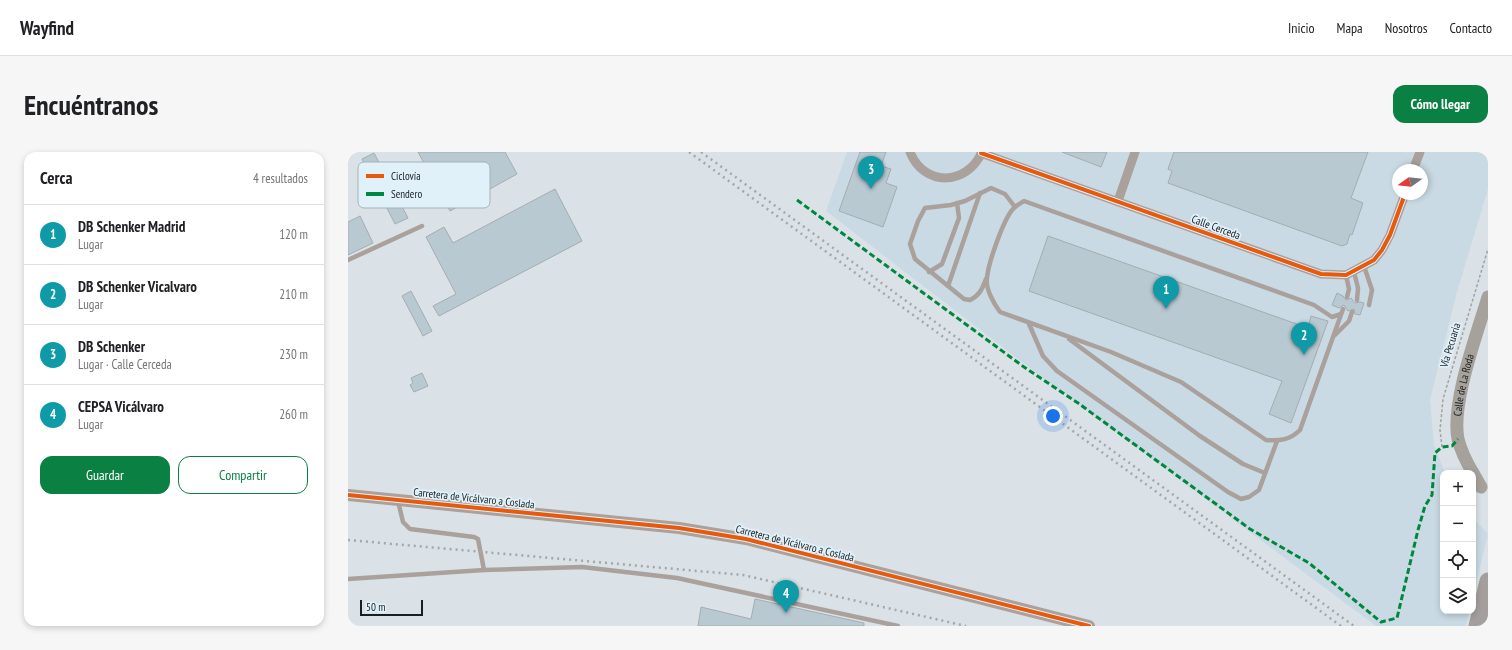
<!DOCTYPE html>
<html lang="es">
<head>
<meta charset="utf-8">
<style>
	:root { --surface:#fff; --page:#f6f6f6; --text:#202124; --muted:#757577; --line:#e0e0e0; --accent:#0b8043 }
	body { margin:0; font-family:"PT Sans Narrow",sans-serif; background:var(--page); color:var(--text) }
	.controls { position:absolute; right:12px; bottom:12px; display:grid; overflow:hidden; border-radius:8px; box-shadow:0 2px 6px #0003 }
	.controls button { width:36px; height:36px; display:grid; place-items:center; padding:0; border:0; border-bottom:1px solid var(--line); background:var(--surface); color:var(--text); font:20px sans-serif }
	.compass { position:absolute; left:1044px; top:12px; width:36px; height:36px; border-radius:50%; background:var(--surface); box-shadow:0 2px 6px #0003; rotate:255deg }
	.scale { position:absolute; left:12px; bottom:10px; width:63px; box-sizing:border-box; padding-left:4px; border:2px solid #181e21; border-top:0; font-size:11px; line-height:14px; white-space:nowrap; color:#181e21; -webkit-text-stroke:3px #e1f1fa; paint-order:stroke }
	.you { position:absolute; left:705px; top:264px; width:14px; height:14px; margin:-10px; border:3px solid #fff; border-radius:50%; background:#1a73e8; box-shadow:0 0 0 6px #1a73e833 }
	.badge { display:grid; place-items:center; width:26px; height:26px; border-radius:50%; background:var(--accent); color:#fff; font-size:13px; font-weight:700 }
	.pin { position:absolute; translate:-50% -33px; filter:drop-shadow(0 1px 2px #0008) }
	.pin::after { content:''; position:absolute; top:21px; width:14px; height:12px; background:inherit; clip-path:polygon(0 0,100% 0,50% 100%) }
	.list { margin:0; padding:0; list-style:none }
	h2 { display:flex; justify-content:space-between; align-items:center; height:52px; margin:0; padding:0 16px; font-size:17px }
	h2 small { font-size:13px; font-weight:400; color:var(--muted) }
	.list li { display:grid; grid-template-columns:26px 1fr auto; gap:12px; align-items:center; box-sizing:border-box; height:60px; padding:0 16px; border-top:1px solid var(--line) }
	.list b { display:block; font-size:15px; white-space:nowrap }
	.list p { margin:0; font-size:13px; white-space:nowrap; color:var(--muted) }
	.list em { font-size:13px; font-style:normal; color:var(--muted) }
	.actions { display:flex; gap:8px; padding:12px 16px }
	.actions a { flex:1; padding:9px 0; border:1px solid var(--accent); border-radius:12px; text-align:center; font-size:14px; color:var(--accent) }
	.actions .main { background:var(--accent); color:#fff }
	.icon { flex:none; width:22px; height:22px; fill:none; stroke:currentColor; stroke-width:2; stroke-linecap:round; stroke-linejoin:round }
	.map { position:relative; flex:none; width:1140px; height:474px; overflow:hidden; border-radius:12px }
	header { display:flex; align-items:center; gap:24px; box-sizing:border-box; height:56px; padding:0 20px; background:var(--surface); border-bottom:1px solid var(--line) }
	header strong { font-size:19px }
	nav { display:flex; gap:22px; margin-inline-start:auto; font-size:14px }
	.intro { display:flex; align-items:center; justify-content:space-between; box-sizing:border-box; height:96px; padding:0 24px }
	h1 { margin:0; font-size:28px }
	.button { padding:10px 18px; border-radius:12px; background:var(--accent); color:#fff; font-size:14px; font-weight:700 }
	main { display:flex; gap:24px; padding:0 24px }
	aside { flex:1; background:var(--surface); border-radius:12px; box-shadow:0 2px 6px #0003 }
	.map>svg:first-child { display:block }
	.built { fill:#c9dae4; fill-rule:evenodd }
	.building { fill:#b9c9d2; stroke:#a5acaf }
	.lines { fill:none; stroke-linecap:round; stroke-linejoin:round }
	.path { stroke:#a5a2a0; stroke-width:1.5; stroke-dasharray:3 2; stroke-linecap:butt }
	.service { stroke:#aaa19c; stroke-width:4.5 }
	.minor { stroke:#aaa19c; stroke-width:9 }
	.tertiary { stroke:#aaa19c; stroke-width:12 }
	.secondary { stroke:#a7a19b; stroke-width:13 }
	.motorway { stroke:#a49f9c; stroke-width:17 }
	.rail { stroke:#a7a6a6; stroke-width:2.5; stroke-dasharray:2 4; stroke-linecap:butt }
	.quiet { stroke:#00873e; stroke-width:3; stroke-dasharray:6 3; stroke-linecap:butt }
	.cycleway-casing { stroke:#e1f1fa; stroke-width:6 }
	.cycleway { stroke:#e8590c; stroke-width:4 }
	.labels { text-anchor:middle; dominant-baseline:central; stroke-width:3.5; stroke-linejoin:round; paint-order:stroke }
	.street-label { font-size:11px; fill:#181e21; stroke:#e1f1fa }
	.key { fill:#e1f1fa; stroke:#a5b2b9; stroke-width:1 }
	.key-label { font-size:11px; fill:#181e21 }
</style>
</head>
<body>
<header>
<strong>Wayfind</strong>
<nav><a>Inicio</a><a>Mapa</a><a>Nosotros</a><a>Contacto</a></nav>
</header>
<div class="intro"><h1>Encuéntranos</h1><a class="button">Cómo llegar</a></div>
<main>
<aside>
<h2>Cerca<small>4 resultados</small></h2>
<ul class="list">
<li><span class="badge" style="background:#0f9aa8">1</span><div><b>DB Schenker Madrid</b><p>Lugar</p></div><em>120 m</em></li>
<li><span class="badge" style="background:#0f9aa8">2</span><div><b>DB Schenker Vicalvaro</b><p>Lugar</p></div><em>210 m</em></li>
<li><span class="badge" style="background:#0f9aa8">3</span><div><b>DB Schenker</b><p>Lugar · Calle Cerceda</p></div><em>230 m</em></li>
<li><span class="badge" style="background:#0f9aa8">4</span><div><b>CEPSA Vicálvaro</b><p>Lugar</p></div><em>260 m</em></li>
</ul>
<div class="actions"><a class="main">Guardar</a><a>Compartir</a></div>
</aside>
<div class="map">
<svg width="1140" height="474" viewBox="0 0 1140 474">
	<rect width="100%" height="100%" fill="#dae2e7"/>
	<!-- built -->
	<g class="built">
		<path d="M 499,0 L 1140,0 L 1140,37 L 1109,140 L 1082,248 L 1086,293 L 1097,321 L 1095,321 L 1095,459 L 1121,459 L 1118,474 L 1028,474 L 674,210 L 478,59 ZM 1050,18 L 1074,18 L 1074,42 L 1050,42 Z"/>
		<path d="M 1125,366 L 1140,382 L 1125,444 Z"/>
	</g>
	<!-- building -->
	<g class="building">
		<path d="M 70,0 L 157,0 L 169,22 L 102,59 Z"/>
		<path d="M 512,0 L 538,0 L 533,14 L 543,17 L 538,31 L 549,35 L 535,75 L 491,59 Z"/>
		<path d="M 714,0 L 759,0 L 753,15 Z"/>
		<path d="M 826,0 L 1020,0 L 1003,46 L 1015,51 L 1004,83 L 1002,82 L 999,92 L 994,94 L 820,31 L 824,19 L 820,17 Z"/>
		<path d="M 26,1 L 60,66 L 47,72 L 14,7 Z"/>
		<path d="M 207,37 L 234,89 L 91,164 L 85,154 L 108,142 L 78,85 L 96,75 L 105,91 Z"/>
		<path d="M 12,64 L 25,91 L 0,103 L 0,70 Z"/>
		<path d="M 700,84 L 960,176 L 963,164 L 980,169 L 943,271 L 921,262 L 934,229 L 681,139 Z"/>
		<path d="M 63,139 L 84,179 L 75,184 L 54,144 Z"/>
		<path d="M 989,141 L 995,144 L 998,148 L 1003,146 L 1007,151 L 1012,150 L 1016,151 L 1012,163 L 1007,162 L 1006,157 L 1000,159 L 996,153 L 991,156 L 984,153 Z"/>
		<path d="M 74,221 L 80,234 L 66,240 L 62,233 L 65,231 L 63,226 Z"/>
		<path d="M 407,447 L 516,471 L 516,474 L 350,474 L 353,455 L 403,467 Z"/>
	</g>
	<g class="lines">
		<!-- path -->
		<path class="path" d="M 1094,295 L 1092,278 L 1095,247 L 1140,97"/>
		<!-- service -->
		<g class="service">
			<path d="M 0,108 L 74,74"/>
			<path d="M 1016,114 L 1024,138 L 1021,153"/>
			<path d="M 581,120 L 594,112 L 611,66 L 609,51"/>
			<path d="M 1006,120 L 1010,136 L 1009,148"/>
			<path d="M 998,123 L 1001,137 L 999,145"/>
			<path d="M 638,127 C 634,137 632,143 622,148 L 616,147 L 567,107 L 562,92 L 570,69 L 577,56 L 603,53 L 617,49 L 643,36 L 657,42 L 667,55"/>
			<path d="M 600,134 L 632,41"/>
			<path d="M 993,162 L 984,165 L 966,153 L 676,49 C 673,51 669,53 666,56 C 656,65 640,112 639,126 C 637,136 646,152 652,160 L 763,200 L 833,230 L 918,288 C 932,289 942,288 952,278 L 995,157"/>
			<path d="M 681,172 L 695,204 L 709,219 L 880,340 L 893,347 L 901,345 L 911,338 L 929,289"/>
			<path d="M 987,183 L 1001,169 L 1004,160"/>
			<path d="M 721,187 L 852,284 L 895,312 L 917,321"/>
			<path d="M 50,349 L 55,370 L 62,377 L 126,385 L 130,387 L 136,418"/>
			<path d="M 0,427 L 136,418 L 234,415 L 329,426 L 550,474"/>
		</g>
		<!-- minor -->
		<g class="minor">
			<path d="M 562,0 C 576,35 619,34 634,0"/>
			<path d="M 633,1 L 973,122 L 998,123 L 1026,108 L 1034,98 L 1042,83 L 1057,42"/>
			<path d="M 1065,18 L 1072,0"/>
			<path d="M 770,49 L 787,0"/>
		</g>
		<!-- tertiary -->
		<path class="tertiary" d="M 0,343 L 331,376 L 398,387 L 741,474"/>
		<!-- secondary -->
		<g class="secondary">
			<path id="s1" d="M 1125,321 C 1119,311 1113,299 1110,287 C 1103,251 1129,182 1140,145"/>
			<path d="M 1125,321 L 1133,335"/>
		</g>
		<!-- motorway -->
		<path class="motorway" d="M 1129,474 L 1140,429"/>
		<!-- rail -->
		<g class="rail">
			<path d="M 341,0 L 993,474"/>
			<path d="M 353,0 L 1006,474"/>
			<path d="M 0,388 L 395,423 L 618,474"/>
		</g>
		<!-- quiet -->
		<path class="quiet" d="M 449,48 L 676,215 L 730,251 L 902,377 L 961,411 L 1033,470 L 1049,466 L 1070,378 L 1077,354 L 1084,343 L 1087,301 L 1094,295 L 1104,294 L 1110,287"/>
		<defs>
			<g id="cycleway">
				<path d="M 633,1 L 973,122 L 998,123 L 1026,108 L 1034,98 L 1042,83 L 1057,42"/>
				<path d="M 0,343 L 331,376 L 398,387 L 741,474"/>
			</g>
		</defs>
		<!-- cycleway casing -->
		<use href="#cycleway" class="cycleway-casing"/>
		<!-- cycleway -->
		<use href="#cycleway" class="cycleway"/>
	</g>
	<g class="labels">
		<!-- street labels -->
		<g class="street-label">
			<text transform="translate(868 75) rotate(20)">Calle Cerceda</text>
			<text transform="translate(1102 193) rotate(-73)">Vía Pecuaria</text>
			<text stroke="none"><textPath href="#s1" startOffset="92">Calle de La Roda</textPath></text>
			<text transform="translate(126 346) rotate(6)">Carretera de Vicálvaro a Coslada</text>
			<text transform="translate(447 391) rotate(14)">Carretera de Vicálvaro a Coslada</text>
		</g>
	</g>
	<!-- legend -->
	<rect x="10" y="10" width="132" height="46" rx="6" class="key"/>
	<rect x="18" y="22" width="18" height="4" fill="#e8590c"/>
	<rect x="18" y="40" width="18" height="4" fill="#00873e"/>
	<g class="key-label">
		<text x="43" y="28">Ciclovía</text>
		<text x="43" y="46">Sendero</text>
	</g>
</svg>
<div class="controls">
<button>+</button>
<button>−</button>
<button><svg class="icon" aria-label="locate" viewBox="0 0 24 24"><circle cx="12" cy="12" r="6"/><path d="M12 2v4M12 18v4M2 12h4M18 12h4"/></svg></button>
<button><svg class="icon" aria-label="layers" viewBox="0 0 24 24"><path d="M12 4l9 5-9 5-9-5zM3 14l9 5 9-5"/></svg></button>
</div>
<svg class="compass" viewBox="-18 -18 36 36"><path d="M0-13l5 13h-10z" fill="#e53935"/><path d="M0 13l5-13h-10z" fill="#757577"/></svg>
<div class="scale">50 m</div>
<div class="you"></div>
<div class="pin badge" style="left:818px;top:157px;background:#0f9aa8">1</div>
<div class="pin badge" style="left:956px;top:203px;background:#0f9aa8">2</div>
<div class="pin badge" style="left:523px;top:37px;background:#0f9aa8">3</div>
<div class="pin badge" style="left:438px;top:461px;background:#0f9aa8">4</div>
</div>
</main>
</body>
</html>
